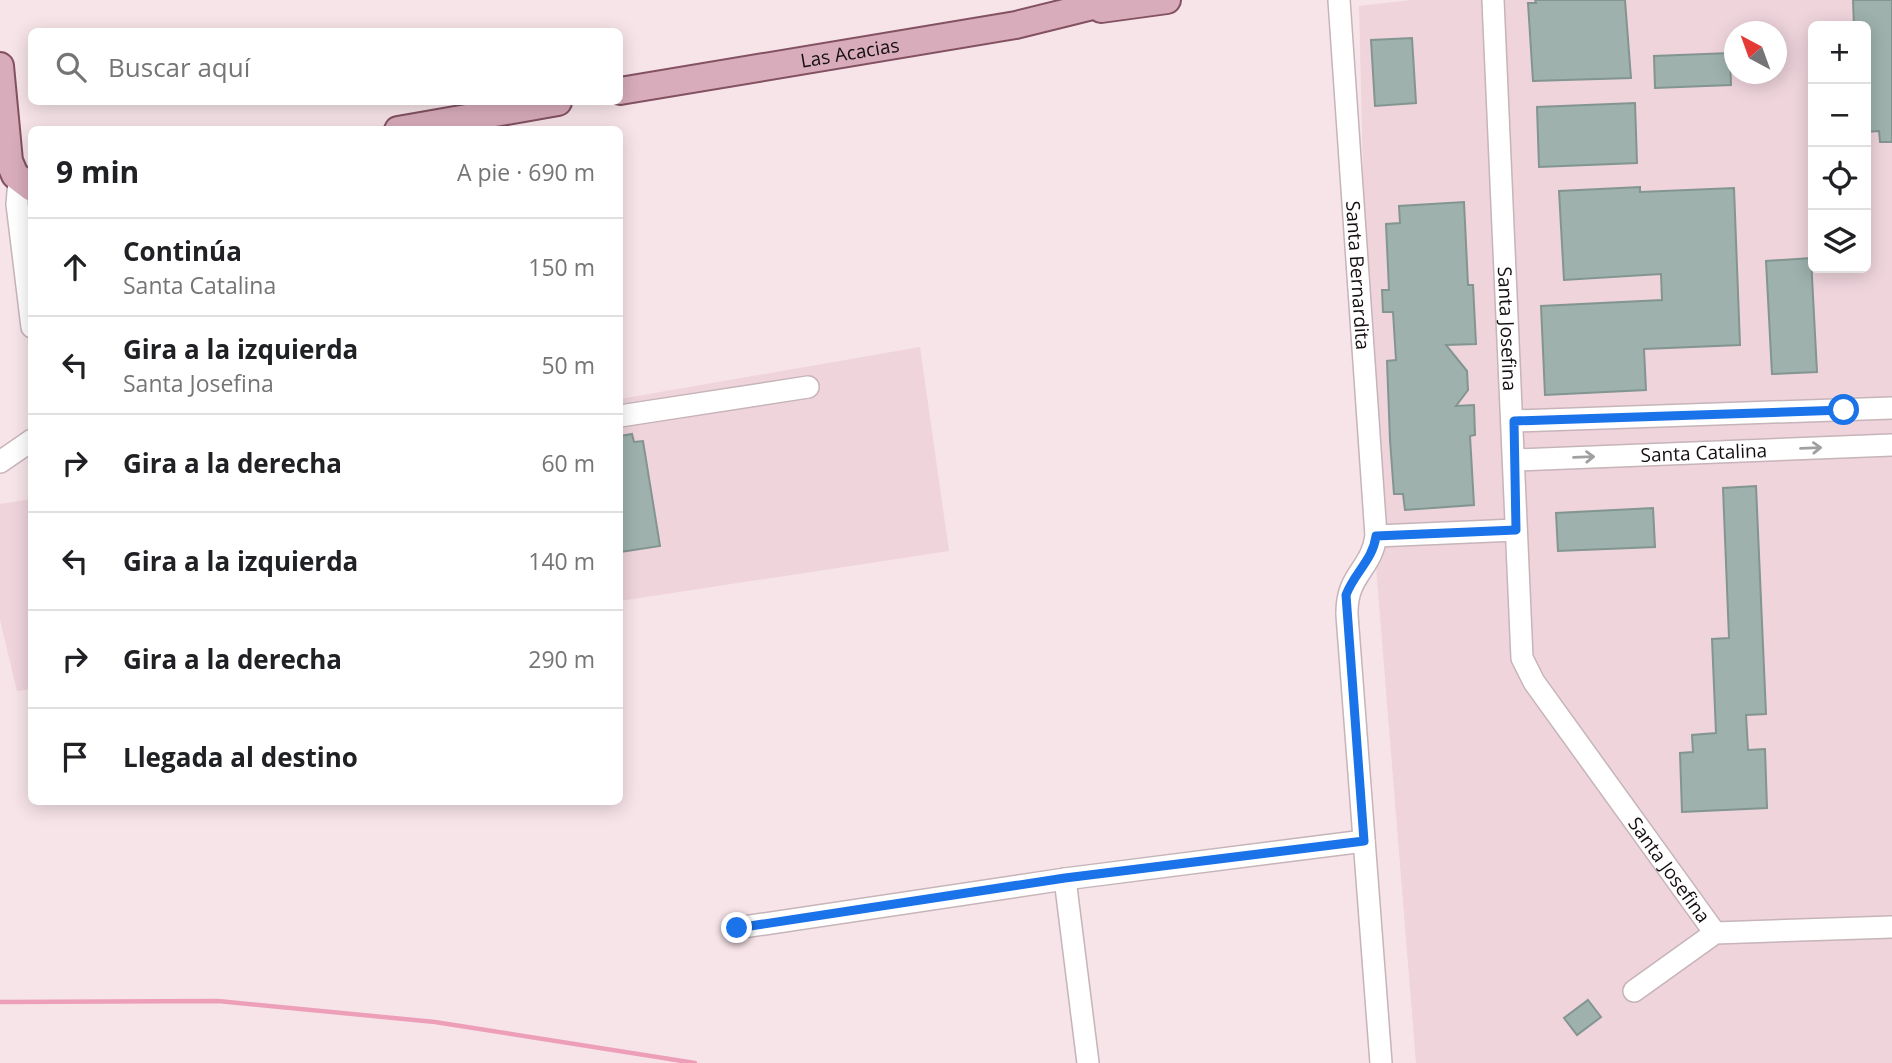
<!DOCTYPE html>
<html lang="es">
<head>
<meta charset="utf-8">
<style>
	:root { --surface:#fff; --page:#f6f6f6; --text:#202124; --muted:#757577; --line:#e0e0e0 }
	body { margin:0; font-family:"Open Sans",sans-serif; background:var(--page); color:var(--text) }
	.controls { position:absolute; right:21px; top:21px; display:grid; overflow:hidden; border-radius:10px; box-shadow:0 4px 18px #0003 }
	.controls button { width:63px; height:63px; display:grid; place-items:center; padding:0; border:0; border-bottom:2px solid var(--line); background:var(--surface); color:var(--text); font:35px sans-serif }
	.compass { position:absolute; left:1724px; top:21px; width:63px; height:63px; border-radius:50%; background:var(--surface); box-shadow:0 4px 18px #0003; rotate:319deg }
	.stop { position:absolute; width:21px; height:21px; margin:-16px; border:5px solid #1a73e8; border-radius:50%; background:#fff }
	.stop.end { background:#1a73e8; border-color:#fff; box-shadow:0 2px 7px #0008 }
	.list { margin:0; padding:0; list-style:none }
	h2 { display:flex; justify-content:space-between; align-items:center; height:91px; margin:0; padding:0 28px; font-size:30px }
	h2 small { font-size:23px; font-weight:400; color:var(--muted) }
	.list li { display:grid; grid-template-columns:46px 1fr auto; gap:21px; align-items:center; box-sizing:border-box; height:98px; padding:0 28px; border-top:2px solid var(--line) }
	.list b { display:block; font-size:26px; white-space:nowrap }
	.list p { margin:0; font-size:23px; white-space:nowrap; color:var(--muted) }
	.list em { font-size:23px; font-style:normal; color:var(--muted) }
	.icon { flex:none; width:38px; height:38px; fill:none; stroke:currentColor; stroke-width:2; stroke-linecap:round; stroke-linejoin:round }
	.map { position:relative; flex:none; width:1892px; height:1063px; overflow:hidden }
	.search { position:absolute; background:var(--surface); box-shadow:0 4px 18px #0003; left:28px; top:28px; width:595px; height:77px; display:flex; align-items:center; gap:18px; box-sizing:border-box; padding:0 24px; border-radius:10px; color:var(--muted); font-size:26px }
	.panel { position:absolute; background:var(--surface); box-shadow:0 4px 18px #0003; left:28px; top:126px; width:595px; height:679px; border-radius:10px }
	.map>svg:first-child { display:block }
	.built { fill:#efd4dc; fill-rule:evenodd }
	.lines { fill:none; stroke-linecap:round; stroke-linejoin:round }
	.stream { stroke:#ed9fb9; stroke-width:4.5 }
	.building { fill:#9eb1ad; stroke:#839591; stroke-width:2 }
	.minor-casing { stroke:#c6b4b9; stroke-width:24 }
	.major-casing { stroke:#835162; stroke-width:30 }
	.minor { stroke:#fff; stroke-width:21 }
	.major { stroke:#d8acbb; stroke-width:26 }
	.oneway { stroke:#a19fa0 }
	.route { stroke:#1a73e8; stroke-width:9 }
	.labels { text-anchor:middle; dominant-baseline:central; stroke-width:6; stroke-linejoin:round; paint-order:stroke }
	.street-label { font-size:19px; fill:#150f11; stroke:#fff }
</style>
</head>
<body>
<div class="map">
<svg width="1892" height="1063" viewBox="0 0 1892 1063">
	<rect width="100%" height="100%" fill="#f7e4e9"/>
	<!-- built -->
	<g class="built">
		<path d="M 1411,0 L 1892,0 L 1892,1063 L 1416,1063 L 1371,504 L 1359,6 ZM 1813,26 L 1866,26 L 1866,268 L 1813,268 ZM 1734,32 L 1776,32 L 1776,74 L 1734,74 Z"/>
		<path d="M 920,347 L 949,551 L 620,601 L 620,399 Z"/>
		<path d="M 31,499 L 31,689 L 17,691 L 0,620 L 0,504 Z"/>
	</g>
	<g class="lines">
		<!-- stream -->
		<path class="stream" d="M 0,1002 L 218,1001 L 435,1022 L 695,1063"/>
	</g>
	<!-- building -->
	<g class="building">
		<path d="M 1535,0 L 1625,0 L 1631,78 L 1533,81 L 1528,3 L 1536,3 Z"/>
		<path d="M 1853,0 L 1892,0 L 1892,142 L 1880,142 L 1879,131 L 1866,132 L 1866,26 L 1854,26 Z"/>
		<path d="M 1412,38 L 1416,103 L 1375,106 L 1371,40 Z"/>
		<path d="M 1730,53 L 1731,85 L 1655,88 L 1654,56 Z"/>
		<path d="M 1635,103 L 1637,163 L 1539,167 L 1537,107 Z"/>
		<path d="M 1640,187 L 1640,192 L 1734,188 L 1740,345 L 1644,349 L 1646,390 L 1545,395 L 1541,306 L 1662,300 L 1661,274 L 1564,280 L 1559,191 Z"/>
		<path d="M 1464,202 L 1468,285 L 1473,285 L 1476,344 L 1446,345 L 1467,371 L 1468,390 L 1456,406 L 1474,405 L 1475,435 L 1470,436 L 1474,505 L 1405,510 L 1403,494 L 1394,494 L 1390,440 L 1387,361 L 1396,360 L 1393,312 L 1383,312 L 1382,290 L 1389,290 L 1386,224 L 1400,223 L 1399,206 Z"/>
		<path d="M 1811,258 L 1817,372 L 1772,374 L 1766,261 Z"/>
		<path d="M 632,434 L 634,442 L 643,441 L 660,546 L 620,552 L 620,436 Z"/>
		<path d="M 1756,486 L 1766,714 L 1746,715 L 1748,750 L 1765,749 L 1767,808 L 1682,812 L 1680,753 L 1693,752 L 1692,735 L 1716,733 L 1712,639 L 1729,638 L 1723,488 Z"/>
		<path d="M 1653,508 L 1655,547 L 1558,551 L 1556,513 Z"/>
		<path d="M 1588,1000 L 1601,1017 L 1577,1035 L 1564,1018 Z"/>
	</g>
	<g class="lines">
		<defs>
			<g id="minor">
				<path id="s1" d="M 1339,0 L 1376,536 C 1371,571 1346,574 1347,615 L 1381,1063"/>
				<path id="s2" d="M 1493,0 L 1522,658 L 1534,682 L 1715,933"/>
				<path d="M 19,181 L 17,204 L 32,327"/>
				<path d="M 620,416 L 808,387"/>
				<path d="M 1514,421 L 1892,408"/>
				<path id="s3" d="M 1515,460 L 1892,445"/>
				<path d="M 0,462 L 32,440"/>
				<path d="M 1376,536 L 1516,530"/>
				<path d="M 1065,879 L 1088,1063"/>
				<path d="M 737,928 L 1065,879 L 1364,841"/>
				<path d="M 1634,991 L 1715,933 L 1892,927"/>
			</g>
			<g id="major">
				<path d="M 1101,9 L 1167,0"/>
				<path d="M 0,66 L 9,161 L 15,175 L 32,188"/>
				<path id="s4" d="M 620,91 L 1016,25 L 1117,0"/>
				<path d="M 398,130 L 558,102"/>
			</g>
		</defs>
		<!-- minor casing -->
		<use href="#minor" class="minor-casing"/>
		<!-- major casing -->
		<use href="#major" class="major-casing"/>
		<!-- minor -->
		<use href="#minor" class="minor"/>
		<!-- major -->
		<use href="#major" class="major"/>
	</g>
	<!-- one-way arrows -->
	<defs><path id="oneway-shaft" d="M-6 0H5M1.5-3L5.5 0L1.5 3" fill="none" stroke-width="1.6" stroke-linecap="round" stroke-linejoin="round" transform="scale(1.75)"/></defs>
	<g class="oneway">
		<use href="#oneway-shaft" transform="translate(1811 448) rotate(-2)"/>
		<use href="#oneway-shaft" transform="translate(1584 457) rotate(-2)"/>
	</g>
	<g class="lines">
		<!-- route -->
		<path class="route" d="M 737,928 L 1065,878 L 1364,841 L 1346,595 C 1354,573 1373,560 1376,536 L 1516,530 L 1514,421 L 1844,410"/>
	</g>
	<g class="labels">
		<!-- street labels -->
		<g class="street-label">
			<text stroke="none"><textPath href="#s4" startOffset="233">Las Acacias</textPath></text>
			<text stroke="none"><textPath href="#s1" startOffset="276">Santa Bernardita</textPath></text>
			<text stroke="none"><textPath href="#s2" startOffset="329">Santa Josefina</textPath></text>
			<text stroke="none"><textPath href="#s3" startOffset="189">Santa Catalina</textPath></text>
			<text stroke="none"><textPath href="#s2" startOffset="917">Santa Josefina</textPath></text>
		</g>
	</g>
</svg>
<div class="controls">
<button>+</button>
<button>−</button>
<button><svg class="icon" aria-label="locate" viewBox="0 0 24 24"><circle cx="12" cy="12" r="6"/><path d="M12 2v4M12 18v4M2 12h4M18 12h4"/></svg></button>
<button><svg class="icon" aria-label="layers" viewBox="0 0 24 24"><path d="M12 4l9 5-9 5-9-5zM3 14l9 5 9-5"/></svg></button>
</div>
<svg class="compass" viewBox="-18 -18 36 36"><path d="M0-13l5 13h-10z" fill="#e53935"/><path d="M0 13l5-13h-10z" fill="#757577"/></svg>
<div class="stop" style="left:1844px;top:410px"></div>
<div class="stop end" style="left:737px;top:928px"></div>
<div class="search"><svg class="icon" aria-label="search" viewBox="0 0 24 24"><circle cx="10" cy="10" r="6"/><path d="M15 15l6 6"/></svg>Buscar aquí</div>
<section class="panel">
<h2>9 min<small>A pie · 690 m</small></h2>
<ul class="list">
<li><svg class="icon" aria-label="ahead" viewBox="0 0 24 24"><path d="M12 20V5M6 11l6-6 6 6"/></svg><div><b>Continúa</b><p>Santa Catalina</p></div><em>150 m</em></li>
<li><svg class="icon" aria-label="left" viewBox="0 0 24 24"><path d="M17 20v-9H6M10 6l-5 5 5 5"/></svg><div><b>Gira a la izquierda</b><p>Santa Josefina</p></div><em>50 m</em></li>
<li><svg class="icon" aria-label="right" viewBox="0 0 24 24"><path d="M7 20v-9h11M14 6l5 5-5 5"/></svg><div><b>Gira a la derecha</b></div><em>60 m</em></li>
<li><svg class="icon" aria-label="left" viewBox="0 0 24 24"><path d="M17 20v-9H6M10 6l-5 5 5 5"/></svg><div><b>Gira a la izquierda</b></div><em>140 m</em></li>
<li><svg class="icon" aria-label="right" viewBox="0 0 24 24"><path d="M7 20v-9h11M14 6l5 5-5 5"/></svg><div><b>Gira a la derecha</b></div><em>290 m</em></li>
<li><svg class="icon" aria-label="arrive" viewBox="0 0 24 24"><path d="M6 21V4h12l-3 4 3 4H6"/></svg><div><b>Llegada al destino</b></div></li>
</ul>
</section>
</div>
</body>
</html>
